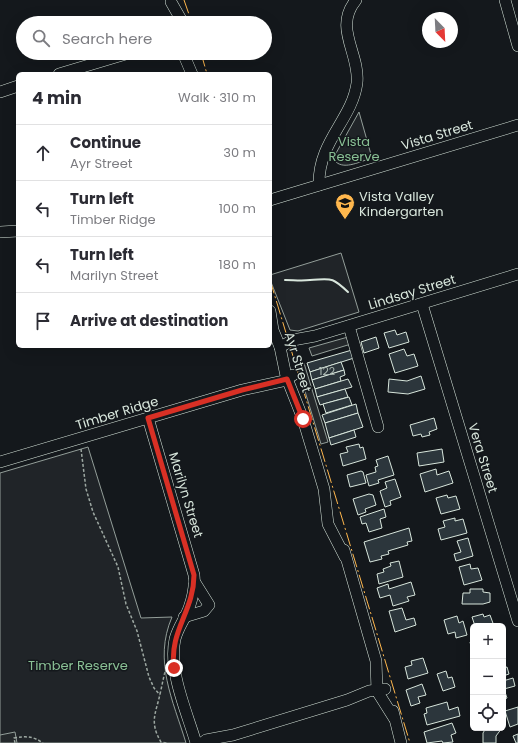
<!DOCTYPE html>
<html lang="en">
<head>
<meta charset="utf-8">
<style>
	:root { --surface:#fff; --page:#f2f2f3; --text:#2b2b33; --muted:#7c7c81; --line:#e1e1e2 }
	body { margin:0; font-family:Poppins,sans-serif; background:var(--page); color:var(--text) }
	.controls { position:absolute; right:12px; bottom:12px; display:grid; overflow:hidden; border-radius:6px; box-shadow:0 4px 16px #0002 }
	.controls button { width:36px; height:36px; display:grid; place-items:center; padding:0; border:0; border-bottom:1px solid var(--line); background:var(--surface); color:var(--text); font:20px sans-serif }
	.compass { position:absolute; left:422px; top:12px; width:36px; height:36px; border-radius:50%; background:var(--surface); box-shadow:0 4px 16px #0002; rotate:156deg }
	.stop { position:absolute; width:12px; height:12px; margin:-9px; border:3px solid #d93025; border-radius:50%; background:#fff }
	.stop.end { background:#d93025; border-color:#fff; box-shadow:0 1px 4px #0008 }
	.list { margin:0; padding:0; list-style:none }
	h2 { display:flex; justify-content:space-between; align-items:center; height:52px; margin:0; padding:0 16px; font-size:17px }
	h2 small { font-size:13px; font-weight:400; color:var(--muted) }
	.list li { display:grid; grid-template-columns:26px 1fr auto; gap:12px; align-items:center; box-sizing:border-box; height:56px; padding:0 16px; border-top:1px solid var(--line) }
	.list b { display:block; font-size:15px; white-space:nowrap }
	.list p { margin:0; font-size:13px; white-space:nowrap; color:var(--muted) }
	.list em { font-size:13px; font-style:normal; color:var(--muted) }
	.icon { flex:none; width:22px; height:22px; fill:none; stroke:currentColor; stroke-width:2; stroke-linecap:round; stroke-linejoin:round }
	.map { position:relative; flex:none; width:518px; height:743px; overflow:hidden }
	.search { position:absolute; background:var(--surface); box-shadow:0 4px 16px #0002; left:16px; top:16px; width:256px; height:44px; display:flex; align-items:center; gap:10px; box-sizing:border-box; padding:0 14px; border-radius:22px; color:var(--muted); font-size:15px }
	.panel { position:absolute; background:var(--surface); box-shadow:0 4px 16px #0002; left:16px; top:72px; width:256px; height:276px; border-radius:6px }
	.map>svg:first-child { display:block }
	.green { fill:#202428; stroke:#939e99 }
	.parking { fill:#24282b; stroke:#939e99 }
	.building { fill:#2c363c; stroke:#d8e6dc }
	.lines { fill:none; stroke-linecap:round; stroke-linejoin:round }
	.minor-casing { stroke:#d8e6dc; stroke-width:12 }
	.path { stroke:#9da8a2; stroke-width:1.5; stroke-dasharray:3 2; stroke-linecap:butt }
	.minor { stroke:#14181c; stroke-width:11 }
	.wall { stroke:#d8e6dc; stroke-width:2 }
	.power { stroke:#ffb74d; stroke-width:1; stroke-dasharray:14 3 2 3; stroke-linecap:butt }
	.route { stroke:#d93025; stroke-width:5 }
	.labels { text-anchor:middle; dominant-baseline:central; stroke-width:3; stroke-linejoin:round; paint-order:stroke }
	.number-label { font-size:11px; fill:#adbab4 }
	.street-label { font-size:13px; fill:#d8e6dc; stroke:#14181c }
	.park-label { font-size:13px; fill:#8ac095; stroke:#14181c }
	.poi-label { font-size:13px; fill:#d8e6dc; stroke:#14181c; text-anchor:start }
</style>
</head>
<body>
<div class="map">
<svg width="518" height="743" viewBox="0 0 518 743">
	<rect width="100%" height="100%" fill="#14181c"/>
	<!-- green -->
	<g class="green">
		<path d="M 359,112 L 372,158 C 361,161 345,170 336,162 L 335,155 Z"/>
		<path d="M 341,253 L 359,312 L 298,331 L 290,330 L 271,282 L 270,275 Z"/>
		<path d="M 88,447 L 141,618 L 172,617 C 153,661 173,700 186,743 L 0,743 L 0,473 Z"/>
	</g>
	<!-- parking -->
	<g class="parking">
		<path d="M 348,337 L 351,344 L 312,356 L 309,348 Z"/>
		<path d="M 304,363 L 328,442 L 321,444 L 297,365 Z"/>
		<path d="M 15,732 L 17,743 L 0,743 L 0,735 Z"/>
	</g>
	<!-- building -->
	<g class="building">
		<path d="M 395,330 L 397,335 L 406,332 L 409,342 L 389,348 L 384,333 Z"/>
		<path d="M 376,337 L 379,348 L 364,353 L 361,342 Z"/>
		<path d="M 404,349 L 407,356 L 414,354 L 418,366 L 395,373 L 389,354 Z"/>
		<path d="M 352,350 L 354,358 L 310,372 L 307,363 Z"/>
		<path d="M 341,362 L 344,370 L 312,380 L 310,372 Z"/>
		<path d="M 344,370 L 345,375 L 340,377 L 341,381 L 315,389 L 312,380 Z"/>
		<path d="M 421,376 L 425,389 L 408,394 L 388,392 L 389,379 L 407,381 Z"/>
		<path d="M 348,379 L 352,387 L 317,397 L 315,389 Z"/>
		<path d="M 345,389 L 348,397 L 320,405 L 317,397 Z"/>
		<path d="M 349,397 L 352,405 L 326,413 L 323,404 Z"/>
		<path d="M 356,404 L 358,413 L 325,423 L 322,415 Z"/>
		<path d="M 358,413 L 363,427 L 329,438 L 325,423 Z"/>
		<path d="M 434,418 L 437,429 L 429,432 L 430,435 L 422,437 L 421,434 L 413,436 L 410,425 Z"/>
		<path d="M 354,430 L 356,437 L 331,445 L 329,438 Z"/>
		<path d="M 359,444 L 360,448 L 363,447 L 366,459 L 343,466 L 340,454 L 348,452 L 346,447 Z"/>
		<path d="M 442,449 L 444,462 L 419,466 L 417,453 Z"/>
		<path d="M 388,456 L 394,475 L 378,480 L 379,483 L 369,486 L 366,475 L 376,472 L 375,467 L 378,466 L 376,460 Z"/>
		<path d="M 436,469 L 437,475 L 449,471 L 453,483 L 425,492 L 420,474 Z"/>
		<path d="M 361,471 L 363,472 L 366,483 L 350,487 L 347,475 Z"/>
		<path d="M 395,479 L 401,497 L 390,501 L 391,505 L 385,507 L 380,491 L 387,488 L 385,482 Z"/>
		<path d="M 369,494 L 373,495 L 376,505 L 365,509 L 366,512 L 358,515 L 353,499 Z"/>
		<path d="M 447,495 L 448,498 L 456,496 L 460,509 L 441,514 L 436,498 Z"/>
		<path d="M 384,509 L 386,517 L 380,519 L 382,528 L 369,532 L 366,523 L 362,524 L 360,517 Z"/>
		<path d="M 455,518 L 455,521 L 463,519 L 467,533 L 441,540 L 438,529 L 445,527 L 443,521 Z"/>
		<path d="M 409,528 L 412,541 L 407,542 L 408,545 L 388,551 L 389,554 L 381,556 L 382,559 L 370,562 L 364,542 Z"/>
		<path d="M 468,538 L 473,556 L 456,561 L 454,554 L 461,552 L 457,541 Z"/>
		<path d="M 399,561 L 403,577 L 379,584 L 377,574 L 384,572 L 383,569 L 391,566 L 390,563 Z"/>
		<path d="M 470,564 L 471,569 L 478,568 L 482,580 L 464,585 L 459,567 Z"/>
		<path d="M 411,582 L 415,595 L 407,597 L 409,601 L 393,606 L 390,595 L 380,598 L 377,588 L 388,584 L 389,589 Z"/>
		<path d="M 470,589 L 483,589 L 483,592 L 490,593 L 490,602 L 483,604 L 462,604 L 463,593 L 470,593 Z"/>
		<path d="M 402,608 L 406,620 L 414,618 L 416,625 L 395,632 L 389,611 Z"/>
		<path d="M 483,614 L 484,617 L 490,615 L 494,626 L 475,626 L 472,617 Z"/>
		<path d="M 457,616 L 459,623 L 463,621 L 467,635 L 456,638 L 455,632 L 448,634 L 444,620 Z"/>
		<path d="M 473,641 L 473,650 L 472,650 L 470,642 Z"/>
		<path d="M 423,658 L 428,673 L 408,679 L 405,667 L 412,665 L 411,661 Z"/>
		<path d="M 507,667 L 509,674 L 503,676 L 503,668 Z"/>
		<path d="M 446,671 L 448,678 L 452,677 L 455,687 L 443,691 L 437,674 Z"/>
		<path d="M 513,678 L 515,686 L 504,689 L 507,698 L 503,700 L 503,681 Z"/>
		<path d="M 422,684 L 426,695 L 418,697 L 420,703 L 411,706 L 406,690 Z"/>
		<path d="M 447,702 L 449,710 L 458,707 L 460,716 L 427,725 L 424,714 L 427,713 L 426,708 Z"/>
		<path d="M 518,707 L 518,724 L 510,727 L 505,711 Z"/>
		<path d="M 452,723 L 456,733 L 451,735 L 453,742 L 443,743 L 442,741 L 427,743 L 424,732 Z"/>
		<path d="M 486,728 L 502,728 L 496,736 L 496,743 L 483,743 L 483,733 Z"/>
		<path d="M 518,734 L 518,743 L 516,743 L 513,736 Z"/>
	</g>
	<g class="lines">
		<defs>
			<g id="minor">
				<path d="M 505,0 L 518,46"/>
				<path d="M 171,2 L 183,23"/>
				<path d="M 183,53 L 192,74"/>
				<path d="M 59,74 L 129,53"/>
				<path d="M 0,92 L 18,86"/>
				<path d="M 319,185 C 318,141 352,120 357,83 C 360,53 333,28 356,0"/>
				<path d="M 270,200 L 518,125"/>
				<path d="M 0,232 L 18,231"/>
				<path d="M 422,304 L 518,621"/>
				<path d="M 270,311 L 273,330 L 280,347 L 286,376 L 303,419 L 324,489 L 328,524 L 345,557"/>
				<path d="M 349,326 L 378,427"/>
				<path d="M 280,347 L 293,340 L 315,336 L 518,274"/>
				<path d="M 148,418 L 194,575 C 195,586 193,597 189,608 C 185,619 178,627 175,639 C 168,671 187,712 196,743"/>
				<path d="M 0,462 L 242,390 L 283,381 L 293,375"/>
				<path d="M 344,550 L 376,661 L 377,691 L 394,718"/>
				<path d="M 184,617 L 204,611 L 209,605 L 194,581"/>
				<path d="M 393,711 L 401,743"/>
				<path d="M 202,743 L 206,740 L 233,735 L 347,700 L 369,691 L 385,689"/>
			</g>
		</defs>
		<!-- minor casing -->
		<use href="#minor" class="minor-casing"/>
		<!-- path -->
		<g class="path">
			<path d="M 81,449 L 86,489 L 93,512 L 118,567 L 126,604 L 137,631 L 149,677 L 154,688 L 160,695"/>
			<path d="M 165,672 C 163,679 162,686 160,694 C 156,713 149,722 161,742 L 167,743"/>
			<path d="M 15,743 L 14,738 C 26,736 33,736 43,743"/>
		</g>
		<!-- minor -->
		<use href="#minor" class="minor"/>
		<!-- wall -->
		<path class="wall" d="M 285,280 C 293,280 302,281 310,280 C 331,279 331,276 348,292"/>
		<!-- power -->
		<g class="power">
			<path d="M 184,0 L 192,23"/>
			<path d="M 201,53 L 207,74"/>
			<path d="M 270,280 L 410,743"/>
		</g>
	</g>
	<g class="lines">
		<!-- route -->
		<path class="route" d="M 174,668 C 169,631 194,611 194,575 L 148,418 L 242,390 L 287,379 L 303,419"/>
	</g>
	<!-- icons -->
	<defs>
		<symbol id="school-pin" viewBox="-11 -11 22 30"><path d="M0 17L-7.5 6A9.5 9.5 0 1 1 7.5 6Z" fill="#ffb74d" stroke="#14181c"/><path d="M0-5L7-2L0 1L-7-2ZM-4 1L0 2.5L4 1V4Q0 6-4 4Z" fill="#111"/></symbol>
	</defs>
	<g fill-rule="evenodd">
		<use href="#school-pin" x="334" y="192" width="22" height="30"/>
	</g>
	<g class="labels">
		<!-- number labels -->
		<g class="number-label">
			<text x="327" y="371">122</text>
		</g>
		<!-- street labels -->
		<g class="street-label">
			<text transform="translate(437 135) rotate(-17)">Vista Street</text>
			<text transform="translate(412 292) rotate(-17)">Lindsay Street</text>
			<text transform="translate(298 362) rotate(73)">Ayr Street</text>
			<text transform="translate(117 413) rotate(-17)">Timber Ridge</text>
			<text transform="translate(483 458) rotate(73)">Vera Street</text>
			<text transform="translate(186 495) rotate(73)">Marilyn Street</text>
		</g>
		<!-- park labels -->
		<g class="park-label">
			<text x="354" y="141">Vista<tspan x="354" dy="15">Reserve</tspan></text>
			<text x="78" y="665">Timber Reserve</text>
		</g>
		<!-- poi labels -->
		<g class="poi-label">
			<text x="359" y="196">Vista Valley<tspan x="359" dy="15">Kindergarten</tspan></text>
		</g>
	</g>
</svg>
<div class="controls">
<button>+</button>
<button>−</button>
<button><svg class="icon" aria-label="locate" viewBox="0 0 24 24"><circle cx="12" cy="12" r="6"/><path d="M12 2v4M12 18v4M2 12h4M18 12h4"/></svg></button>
</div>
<svg class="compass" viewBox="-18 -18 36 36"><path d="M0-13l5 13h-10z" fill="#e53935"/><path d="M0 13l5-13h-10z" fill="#7c7c81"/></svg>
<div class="stop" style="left:303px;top:419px"></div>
<div class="stop end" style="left:174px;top:668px"></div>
<div class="search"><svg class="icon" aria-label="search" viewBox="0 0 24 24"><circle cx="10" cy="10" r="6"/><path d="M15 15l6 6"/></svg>Search here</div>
<section class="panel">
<h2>4 min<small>Walk · 310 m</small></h2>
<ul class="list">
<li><svg class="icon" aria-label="ahead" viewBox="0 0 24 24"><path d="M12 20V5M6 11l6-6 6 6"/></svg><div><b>Continue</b><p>Ayr Street</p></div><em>30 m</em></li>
<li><svg class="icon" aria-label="left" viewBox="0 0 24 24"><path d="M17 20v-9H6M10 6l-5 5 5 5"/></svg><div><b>Turn left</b><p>Timber Ridge</p></div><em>100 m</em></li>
<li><svg class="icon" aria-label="left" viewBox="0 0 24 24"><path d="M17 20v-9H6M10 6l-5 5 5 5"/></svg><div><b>Turn left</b><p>Marilyn Street</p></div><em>180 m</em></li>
<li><svg class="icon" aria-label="arrive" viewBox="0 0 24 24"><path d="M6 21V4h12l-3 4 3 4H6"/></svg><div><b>Arrive at destination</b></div></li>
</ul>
</section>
</div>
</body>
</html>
